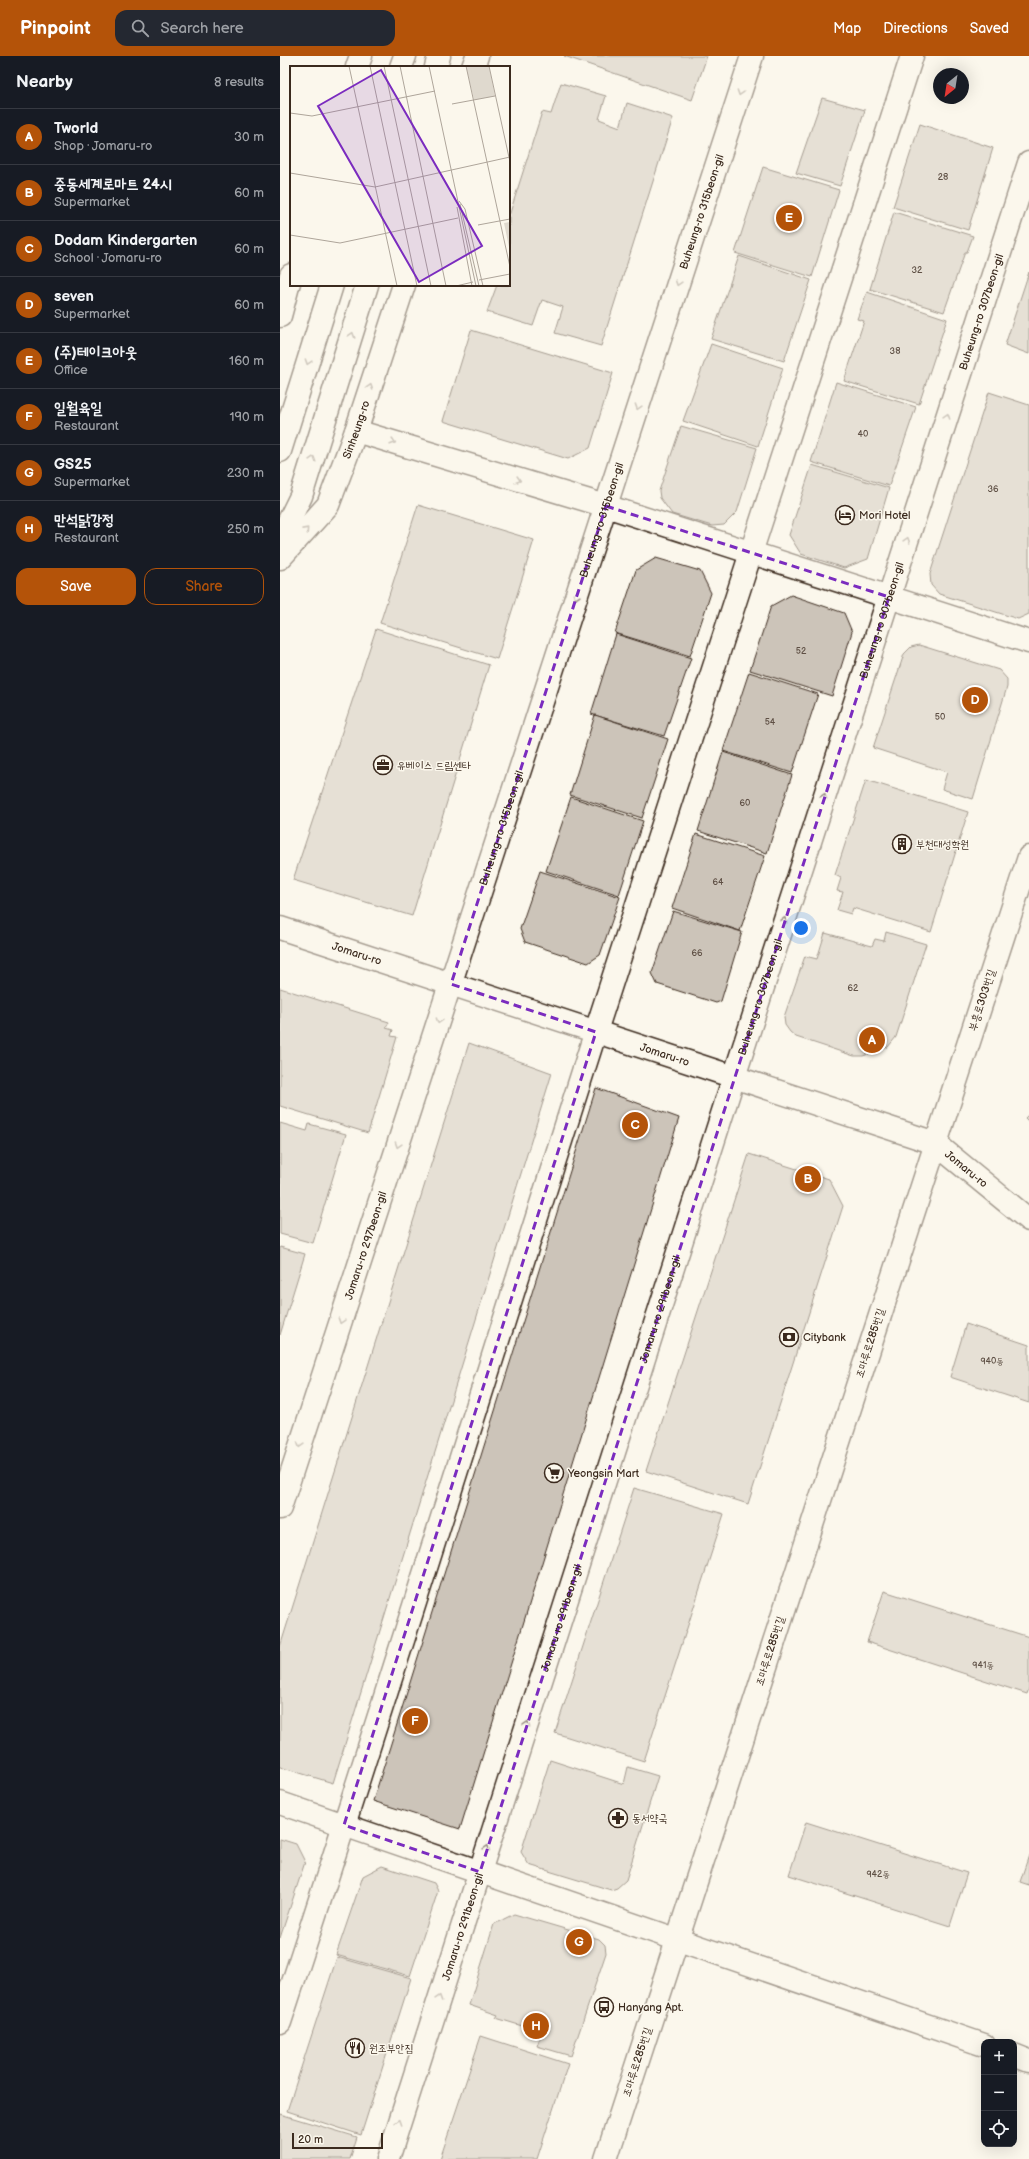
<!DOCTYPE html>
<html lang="en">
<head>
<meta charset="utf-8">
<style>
	:root { --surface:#171b24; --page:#242831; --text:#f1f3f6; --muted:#9ea1a6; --line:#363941; --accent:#b45309 }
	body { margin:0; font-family:"Balsamiq Sans","Poor Story",sans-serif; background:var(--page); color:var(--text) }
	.controls { position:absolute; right:12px; bottom:12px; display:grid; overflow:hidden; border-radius:8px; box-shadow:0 4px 16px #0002 }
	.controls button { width:36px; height:36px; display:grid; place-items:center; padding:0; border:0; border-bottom:1px solid var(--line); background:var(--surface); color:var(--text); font:20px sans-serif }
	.compass { position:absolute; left:653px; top:12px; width:36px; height:36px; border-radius:50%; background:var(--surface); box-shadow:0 4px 16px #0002; rotate:210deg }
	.scale { position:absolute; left:12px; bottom:10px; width:91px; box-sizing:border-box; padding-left:4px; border:2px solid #3b2a1e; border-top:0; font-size:11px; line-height:14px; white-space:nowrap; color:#3b2a1e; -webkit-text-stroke:3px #fbf7ec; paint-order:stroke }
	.you { position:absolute; left:521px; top:872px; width:14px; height:14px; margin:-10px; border:3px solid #fff; border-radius:50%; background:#1a73e8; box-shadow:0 0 0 6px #1a73e833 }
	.badge { display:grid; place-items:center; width:26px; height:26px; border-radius:50%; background:var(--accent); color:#fff; font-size:13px; font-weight:700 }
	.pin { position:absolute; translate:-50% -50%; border:2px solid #fff; box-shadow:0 1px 4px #0006 }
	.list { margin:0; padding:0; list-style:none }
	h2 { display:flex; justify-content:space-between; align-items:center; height:52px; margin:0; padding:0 16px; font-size:17px }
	h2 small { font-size:13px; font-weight:400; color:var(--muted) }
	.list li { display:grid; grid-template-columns:26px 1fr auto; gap:12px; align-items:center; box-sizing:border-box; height:56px; padding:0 16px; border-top:1px solid var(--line) }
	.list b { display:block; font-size:15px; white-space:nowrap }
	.list p { margin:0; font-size:13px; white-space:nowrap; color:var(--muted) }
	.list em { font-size:13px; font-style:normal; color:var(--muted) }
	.actions { display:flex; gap:8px; padding:12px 16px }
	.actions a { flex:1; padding:9px 0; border:1px solid var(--accent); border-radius:12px; text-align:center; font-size:14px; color:var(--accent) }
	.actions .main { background:var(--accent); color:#fff }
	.icon { flex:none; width:22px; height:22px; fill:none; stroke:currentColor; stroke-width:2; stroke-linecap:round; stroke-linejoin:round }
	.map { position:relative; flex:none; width:749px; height:2103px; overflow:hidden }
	header { display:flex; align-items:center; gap:24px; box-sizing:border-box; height:56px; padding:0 20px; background:var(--accent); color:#fff }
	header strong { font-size:19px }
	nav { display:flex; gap:22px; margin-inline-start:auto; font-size:14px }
	.search { width:280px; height:36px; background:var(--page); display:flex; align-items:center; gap:10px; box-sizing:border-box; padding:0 14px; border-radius:12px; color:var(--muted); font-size:15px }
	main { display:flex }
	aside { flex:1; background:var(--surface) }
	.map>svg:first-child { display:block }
	.building { fill:#ccc4b9; stroke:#3b2a1e }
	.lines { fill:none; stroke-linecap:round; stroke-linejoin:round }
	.street-casing { stroke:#3b2a1e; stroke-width:25 }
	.secondary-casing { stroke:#3b2a1e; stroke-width:25 }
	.street { stroke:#fbf7ec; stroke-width:22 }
	.secondary { stroke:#fbf7ec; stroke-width:22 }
	.oneway { stroke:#9b9085 }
	.marked { fill:none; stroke:#7b2cbf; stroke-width:3; stroke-dasharray:8 5; stroke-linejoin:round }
	.labels { text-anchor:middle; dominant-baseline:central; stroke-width:3; stroke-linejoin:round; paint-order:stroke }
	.number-label { font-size:9px; fill:#5f5045 }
	.street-label { font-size:11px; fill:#3b2a1e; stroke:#fbf7ec }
	.poi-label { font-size:11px; fill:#3b2a1e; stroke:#fbf7ec; text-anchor:start }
	.inset-road { fill:none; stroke:#aea59a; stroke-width:1 }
	.view { fill:#7b2cbf; fill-opacity:0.15; stroke:#7b2cbf; stroke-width:2 }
	.inset-edge { fill:none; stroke:#3b2a1e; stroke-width:2 }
</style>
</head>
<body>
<header>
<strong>Pinpoint</strong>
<div class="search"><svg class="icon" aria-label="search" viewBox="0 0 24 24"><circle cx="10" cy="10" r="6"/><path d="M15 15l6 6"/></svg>Search here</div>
<nav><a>Map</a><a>Directions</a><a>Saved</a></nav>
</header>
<main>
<aside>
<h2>Nearby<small>8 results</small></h2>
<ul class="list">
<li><span class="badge">A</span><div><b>Tworld</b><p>Shop · Jomaru-ro</p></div><em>30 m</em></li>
<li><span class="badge">B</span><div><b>중동세계로마트 24시</b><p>Supermarket</p></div><em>60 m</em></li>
<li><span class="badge">C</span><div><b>Dodam Kindergarten</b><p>School · Jomaru-ro</p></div><em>60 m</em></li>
<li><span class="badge">D</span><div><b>seven</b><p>Supermarket</p></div><em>60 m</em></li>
<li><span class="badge">E</span><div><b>(주)테이크아웃</b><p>Office</p></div><em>160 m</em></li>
<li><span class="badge">F</span><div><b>일월육일</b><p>Restaurant</p></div><em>190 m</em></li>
<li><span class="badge">G</span><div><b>GS25</b><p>Supermarket</p></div><em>230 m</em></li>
<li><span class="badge">H</span><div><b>만석닭강정</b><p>Restaurant</p></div><em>250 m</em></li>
</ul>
<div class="actions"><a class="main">Save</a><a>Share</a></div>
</aside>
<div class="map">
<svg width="749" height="2103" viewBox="0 0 749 2103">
	<rect width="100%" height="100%" fill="#fbf7ec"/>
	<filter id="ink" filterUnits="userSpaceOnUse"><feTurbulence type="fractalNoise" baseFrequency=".025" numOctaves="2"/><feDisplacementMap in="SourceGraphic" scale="8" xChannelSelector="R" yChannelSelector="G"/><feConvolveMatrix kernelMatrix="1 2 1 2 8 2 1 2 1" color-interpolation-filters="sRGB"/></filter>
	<g filter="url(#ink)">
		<!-- building -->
		<g class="building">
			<path d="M 284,0 L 427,0 L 412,44 Z"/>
			<path d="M 281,27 L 326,40 L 319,63 L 340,71 L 347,47 L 393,62 L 321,290 L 275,277 L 283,251 L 262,244 L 253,270 L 207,256 L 217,229 L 229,229 L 229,160 L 262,56 L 271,58 Z"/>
			<path d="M 542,42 L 585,54 L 560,130 L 516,117 Z"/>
			<path d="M 640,68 L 713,92 L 688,174 L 613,151 Z"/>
			<path d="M 483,111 L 559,134 L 532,221 L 455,197 Z"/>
			<path d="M 614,156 L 693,180 L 687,196 L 685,196 L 664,256 L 590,233 Z"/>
			<path d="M 459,200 L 531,224 L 504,305 L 431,283 Z"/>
			<path d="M 749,216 L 749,298 L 725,289 Z"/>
			<path d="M 587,236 L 667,263 L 639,348 L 564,325 L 584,265 L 577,263 Z"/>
			<path d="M 191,274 L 333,317 L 310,392 L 288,403 L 163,365 Z"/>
			<path d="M 431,288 L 503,312 L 478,390 L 403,365 Z"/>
			<path d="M 556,326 L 636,351 L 609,430 L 531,406 Z"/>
			<path d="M 709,336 L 749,349 L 749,558 L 738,563 L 659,538 L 651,529 L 650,518 Z"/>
			<path d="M 401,370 L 477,392 L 457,456 L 444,469 L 432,470 L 392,458 L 380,442 L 379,435 Z"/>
			<path d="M 532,409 L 609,432 L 588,503 L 564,512 L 521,498 L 509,479 Z"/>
			<path d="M 138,449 L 254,484 L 217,603 L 100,567 Z"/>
			<path d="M 376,502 L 420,515 L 431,537 L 410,600 L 335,577 L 356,514 Z"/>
			<path d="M 511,539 L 564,557 L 572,576 L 552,640 L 470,614 L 491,550 Z"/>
			<path d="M 96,573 L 209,609 L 132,860 L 13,824 Z"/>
			<path d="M 336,578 L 411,602 L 384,680 L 311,658 Z"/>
			<path d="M 639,589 L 719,614 L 727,623 L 727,631 L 693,743 L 662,733 L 667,716 L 593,692 L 624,598 L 631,591 Z"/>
			<path d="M 469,616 L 538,638 L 512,717 L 443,695 Z"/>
			<path d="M 315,659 L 388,683 L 362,762 L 290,739 Z"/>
			<path d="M 443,696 L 512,719 L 487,797 L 418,775 Z"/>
			<path d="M 586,724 L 688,756 L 651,876 L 573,852 L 571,858 L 557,854 L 563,836 L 557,835 L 561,822 L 555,819 Z"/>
			<path d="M 291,741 L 363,765 L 339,839 L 266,815 Z"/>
			<path d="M 416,778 L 485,800 L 460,875 L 392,852 Z"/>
			<path d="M 260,815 L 340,841 L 320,899 L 308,907 L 245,886 L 240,873 Z"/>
			<path d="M 393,855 L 462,876 L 441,945 L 436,947 L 377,928 L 372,917 Z"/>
			<path d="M 606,876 L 646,888 L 616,981 L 608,991 L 583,1000 L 574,1000 L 516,981 L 510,976 L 505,969 L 504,961 L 525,900 L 537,903 L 545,877 L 592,890 L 595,883 L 604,885 Z"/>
			<path d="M 0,932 L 109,966 L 106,972 L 113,974 L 111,980 L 117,981 L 88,1077 L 0,1050 Z"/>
			<path d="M 189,987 L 272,1017 L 53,1727 L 0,1711 L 0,1591 Z"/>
			<path d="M 316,1032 L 399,1062 L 180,1773 L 93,1745 Z"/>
			<path d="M 749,1058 L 749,1066 L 745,1062 Z"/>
			<path d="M 0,1067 L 27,1075 L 29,1068 L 66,1078 L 33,1187 L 0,1178 Z"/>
			<path d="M 469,1098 L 549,1123 L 563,1150 L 468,1448 L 366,1415 Z"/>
			<path d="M 0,1191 L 25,1198 L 0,1279 Z"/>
			<path d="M 686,1268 L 749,1289 L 749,1347 L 670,1321 Z"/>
			<path d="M 354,1432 L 444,1458 L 364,1705 L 275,1677 Z"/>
			<path d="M 604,1535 L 749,1581 L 749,1632 L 747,1638 L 587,1586 Z"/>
			<path d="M 270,1704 L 344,1728 L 348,1711 L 378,1720 L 346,1824 L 337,1832 L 331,1834 L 249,1809 L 241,1796 Z"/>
			<path d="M 526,1766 L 687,1817 L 670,1870 L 509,1819 Z"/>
			<path d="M 0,1783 L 16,1788 L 25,1806 L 0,1882 Z"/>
			<path d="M 749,1799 L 749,1829 L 740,1826 Z"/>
			<path d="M 102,1810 L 154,1827 L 158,1835 L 130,1920 L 56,1899 L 83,1820 Z"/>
			<path d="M 234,1858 L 319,1883 L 325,1889 L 326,1897 L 291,2000 L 257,1990 L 262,1976 L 216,1962 L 218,1959 L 189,1949 L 214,1868 Z"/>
			<path d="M 57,1901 L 131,1922 L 81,2079 L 7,2055 Z"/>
			<path d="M 201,1980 L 288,2008 L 257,2103 L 160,2103 Z"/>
			<path d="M 0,2058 L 77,2081 L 70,2103 L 0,2103 Z"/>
		</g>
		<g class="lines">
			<defs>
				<g id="street">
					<path d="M 76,375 L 326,450 L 749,586"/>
					<path id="s1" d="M 0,1452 L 472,0"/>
					<path d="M 0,1747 L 704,1989"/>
					<path d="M 0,1966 C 108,1638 210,1307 315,978 C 420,652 527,326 632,0"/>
					<path d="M 734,1999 L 749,2005"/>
					<path id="s2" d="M 108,2103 L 454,1021 L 749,107"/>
					<path d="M 326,2103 L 749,801"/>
				</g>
				<g id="secondary">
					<path d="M 77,11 L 81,0"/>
					<path d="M 121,11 L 125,0"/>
					<path d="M 156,11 L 159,0"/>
					<path d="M 193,11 L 197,0"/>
					<path d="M 0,260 L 11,219"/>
					<path d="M 0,395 L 52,229"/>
					<path d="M 0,483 L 21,440 L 87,229"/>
					<path id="s3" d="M 0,502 L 48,449 L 76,375 L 124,229"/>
					<path id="s4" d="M 0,872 L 655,1087 L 749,1164"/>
				</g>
			</defs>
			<!-- street casing -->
			<use href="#street" class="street-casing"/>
			<!-- secondary casing -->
			<use href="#secondary" class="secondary-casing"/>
			<!-- street -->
			<use href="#street" class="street"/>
			<!-- secondary -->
			<use href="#secondary" class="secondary"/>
		</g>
		<!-- one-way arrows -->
		<defs><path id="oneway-chevron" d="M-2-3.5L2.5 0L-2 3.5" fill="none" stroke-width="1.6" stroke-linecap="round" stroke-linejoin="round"/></defs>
		<g class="oneway">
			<use href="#oneway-chevron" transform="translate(460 37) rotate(108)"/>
			<use href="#oneway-chevron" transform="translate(398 227) rotate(108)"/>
			<use href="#oneway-chevron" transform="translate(72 279) rotate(-73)"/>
			<use href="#oneway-chevron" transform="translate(28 306) rotate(108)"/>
			<use href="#oneway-chevron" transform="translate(90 331) rotate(-72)"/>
			<use href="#oneway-chevron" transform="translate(358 351) rotate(108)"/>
			<use href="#oneway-chevron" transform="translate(667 360) rotate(-72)"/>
			<use href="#oneway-chevron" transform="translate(113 386) rotate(17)"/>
			<use href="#oneway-chevron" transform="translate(33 403) rotate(-73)"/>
			<use href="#oneway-chevron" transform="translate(238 424) rotate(17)"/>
			<use href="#oneway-chevron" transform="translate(26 474) rotate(-48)"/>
			<use href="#oneway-chevron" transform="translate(627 484) rotate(-72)"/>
			<use href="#oneway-chevron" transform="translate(296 541) rotate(108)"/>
			<use href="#oneway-chevron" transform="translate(544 740) rotate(-72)"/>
			<use href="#oneway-chevron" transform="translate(504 864) rotate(-72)"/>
			<use href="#oneway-chevron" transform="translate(159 965) rotate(108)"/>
			<use href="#oneway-chevron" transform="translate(118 1089) rotate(108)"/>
			<use href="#oneway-chevron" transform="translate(61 1265) rotate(108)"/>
			<use href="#oneway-chevron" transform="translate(20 1389) rotate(108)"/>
			<use href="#oneway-chevron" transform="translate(247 1668) rotate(-72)"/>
			<use href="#oneway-chevron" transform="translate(207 1792) rotate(-72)"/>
			<use href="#oneway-chevron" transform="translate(159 1942) rotate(-72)"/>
			<use href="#oneway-chevron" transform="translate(119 2066) rotate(-72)"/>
		</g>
	</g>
	<!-- marked area -->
	<path d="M0 0H749V2103H0ZM 326,450 L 609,541 L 200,1816 L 64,1769 L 316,976 L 171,928 Z" fill="#fbf7ec" fill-opacity=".55" fill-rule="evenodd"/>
	<path class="marked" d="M 326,450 L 609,541 L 200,1816 L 64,1769 L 316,976 L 171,928 Z"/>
	<!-- icons -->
	<defs>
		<symbol id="hotel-ring" viewBox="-11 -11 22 22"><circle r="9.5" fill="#fbf7ec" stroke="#3b2a1e" stroke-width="1.5"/><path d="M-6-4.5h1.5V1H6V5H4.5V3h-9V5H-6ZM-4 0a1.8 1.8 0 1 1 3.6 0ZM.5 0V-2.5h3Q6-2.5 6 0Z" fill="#3b2a1e"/></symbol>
		<symbol id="office-ring" viewBox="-11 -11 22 22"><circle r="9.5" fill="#fbf7ec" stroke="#3b2a1e" stroke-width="1.5"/><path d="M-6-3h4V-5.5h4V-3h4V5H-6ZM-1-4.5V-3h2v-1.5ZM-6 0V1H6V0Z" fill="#3b2a1e"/></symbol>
		<symbol id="building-ring" viewBox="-11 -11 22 22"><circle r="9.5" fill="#fbf7ec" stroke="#3b2a1e" stroke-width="1.5"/><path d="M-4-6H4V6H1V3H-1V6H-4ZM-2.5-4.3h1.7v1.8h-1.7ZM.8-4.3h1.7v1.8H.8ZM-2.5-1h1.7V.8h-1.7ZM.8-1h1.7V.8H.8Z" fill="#3b2a1e"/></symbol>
		<symbol id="bank-ring" viewBox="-11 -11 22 22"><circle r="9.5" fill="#fbf7ec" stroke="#3b2a1e" stroke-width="1.5"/><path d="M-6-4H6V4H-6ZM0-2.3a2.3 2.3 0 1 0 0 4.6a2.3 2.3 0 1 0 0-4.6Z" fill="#3b2a1e"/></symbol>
		<symbol id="supermarket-ring" viewBox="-11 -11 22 22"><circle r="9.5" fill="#fbf7ec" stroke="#3b2a1e" stroke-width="1.5"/><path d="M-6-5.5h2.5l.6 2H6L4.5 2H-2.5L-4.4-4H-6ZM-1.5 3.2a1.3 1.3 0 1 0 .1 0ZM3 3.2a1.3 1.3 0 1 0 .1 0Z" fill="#3b2a1e"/></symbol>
		<symbol id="pharmacy-ring" viewBox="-11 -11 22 22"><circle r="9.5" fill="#fbf7ec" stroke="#3b2a1e" stroke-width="1.5"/><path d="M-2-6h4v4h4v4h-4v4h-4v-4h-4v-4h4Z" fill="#3b2a1e"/></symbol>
		<symbol id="bus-ring" viewBox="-11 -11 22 22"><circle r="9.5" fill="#fbf7ec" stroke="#3b2a1e" stroke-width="1.5"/><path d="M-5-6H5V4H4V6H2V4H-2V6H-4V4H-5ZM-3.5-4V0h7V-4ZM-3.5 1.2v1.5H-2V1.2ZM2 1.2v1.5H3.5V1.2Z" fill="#3b2a1e"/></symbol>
		<symbol id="restaurant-ring" viewBox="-11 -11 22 22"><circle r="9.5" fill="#fbf7ec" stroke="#3b2a1e" stroke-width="1.5"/><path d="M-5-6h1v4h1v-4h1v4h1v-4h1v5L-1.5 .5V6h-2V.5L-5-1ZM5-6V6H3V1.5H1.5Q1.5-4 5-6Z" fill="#3b2a1e"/></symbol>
	</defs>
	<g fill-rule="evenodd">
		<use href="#hotel-ring" x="554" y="448" width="22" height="22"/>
		<use href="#office-ring" x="92" y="698" width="22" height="22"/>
		<use href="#building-ring" x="611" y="777" width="22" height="22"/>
		<use href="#bank-ring" x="498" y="1270" width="22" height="22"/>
		<use href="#supermarket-ring" x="263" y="1406" width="22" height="22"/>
		<use href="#pharmacy-ring" x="327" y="1751" width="22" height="22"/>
		<use href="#bus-ring" x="313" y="1940" width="22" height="22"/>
		<use href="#restaurant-ring" x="64" y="1981" width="22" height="22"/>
	</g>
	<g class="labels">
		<!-- number labels -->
		<g class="number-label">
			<text x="663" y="121">28</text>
			<text x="637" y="214">32</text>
			<text x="615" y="295">38</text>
			<text x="583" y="378">40</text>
			<text x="713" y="433">36</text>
			<text x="521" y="595">52</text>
			<text x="660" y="661">50</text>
			<text x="490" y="666">54</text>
			<text x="465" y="747">60</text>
			<text x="438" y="826">64</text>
			<text x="417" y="897">66</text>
			<text x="573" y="932">62</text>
			<text x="712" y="1305">940동</text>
			<text x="703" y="1609">941동</text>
			<text x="598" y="1818">942동</text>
		</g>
		<!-- street labels -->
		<g class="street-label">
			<text stroke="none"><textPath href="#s1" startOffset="1363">Buheung-ro 315beon-gil</textPath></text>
			<text stroke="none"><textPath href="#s2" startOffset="1940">Buheung-ro 307beon-gil</textPath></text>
			<text stroke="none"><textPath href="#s3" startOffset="152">Sinheung-ro</textPath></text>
			<text stroke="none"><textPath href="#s1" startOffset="1039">Buheung-ro 315beon-gil</textPath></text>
			<text stroke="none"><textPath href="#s2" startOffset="1616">Buheung-ro 307beon-gil</textPath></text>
			<text stroke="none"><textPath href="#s1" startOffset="715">Buheung-ro 315beon-gil</textPath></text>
			<text stroke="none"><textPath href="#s4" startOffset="81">Jomaru-ro</textPath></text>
			<text stroke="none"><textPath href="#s2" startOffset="1220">Buheung-ro 307beon-gil</textPath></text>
			<text transform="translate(702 944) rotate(-72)">부흥로303번길</text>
			<text stroke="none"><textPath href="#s4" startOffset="405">Jomaru-ro</textPath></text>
			<text stroke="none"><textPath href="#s4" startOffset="730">Jomaru-ro</textPath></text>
			<text stroke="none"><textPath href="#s1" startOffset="276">Jomaru-ro 297beon-gil</textPath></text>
			<text stroke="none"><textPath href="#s2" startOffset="892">Jomaru-ro 291beon-gil</textPath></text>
			<text transform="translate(590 1287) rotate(-72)">조마루로285번길</text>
			<text stroke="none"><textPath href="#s2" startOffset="568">Jomaru-ro 291beon-gil</textPath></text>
			<text transform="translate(490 1595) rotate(-72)">조마루로285번길</text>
			<text stroke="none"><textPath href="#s2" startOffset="244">Jomaru-ro 291beon-gil</textPath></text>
			<text transform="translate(357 2006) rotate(-72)">조마루로285번길</text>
		</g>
		<!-- poi labels -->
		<g class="poi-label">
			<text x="579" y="459">Mori Hotel</text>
			<text x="117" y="709">유베이스 드림센타</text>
			<text x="636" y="788">부천대성학원</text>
			<text x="523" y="1281">Citybank</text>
			<text x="288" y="1417">Yeongsin Mart</text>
			<text x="352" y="1762">동서약국</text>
			<text x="338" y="1951">Hanyang Apt.</text>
			<text x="89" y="1992">원조부안집</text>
		</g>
	</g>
	<!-- overview -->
	<g transform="translate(10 10)">
		<rect width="220" height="220" fill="#fbf7ec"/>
		<path d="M 176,0 L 199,0 L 205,30 L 184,34 ZM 220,156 L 220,186 L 214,157 Z" fill="#dfd9ce"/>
		<path class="inset-road" d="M 59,0 L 107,220M 80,0 L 127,220M 94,0 L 141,220M 110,0 L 156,220M 139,0 L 186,220M 176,0 L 220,201M 199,0 L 220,96M 162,38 L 205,30M 0,47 L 22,50 L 145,25M 0,107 L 85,121 L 220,91M 169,135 L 175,143 L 193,220M 170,138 L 189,220M 167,141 L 182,220M 188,159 L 220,153M 0,169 L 50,177 L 168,152M 189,214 L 220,208M 166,220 L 183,216"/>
		<path class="view" d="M 91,4 L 192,180 L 129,216 L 28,40 Z"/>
		<rect width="220" height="220" class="inset-edge"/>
	</g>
</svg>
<div class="controls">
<button>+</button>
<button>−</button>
<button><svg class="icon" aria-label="locate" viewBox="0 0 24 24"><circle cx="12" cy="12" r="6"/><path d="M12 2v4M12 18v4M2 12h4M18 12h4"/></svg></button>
</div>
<svg class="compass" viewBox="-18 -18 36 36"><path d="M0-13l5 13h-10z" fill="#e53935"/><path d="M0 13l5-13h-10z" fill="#9ea1a6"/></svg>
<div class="scale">20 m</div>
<div class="you"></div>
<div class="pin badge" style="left:592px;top:984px">A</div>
<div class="pin badge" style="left:528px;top:1123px">B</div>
<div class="pin badge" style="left:355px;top:1069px">C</div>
<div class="pin badge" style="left:695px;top:644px">D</div>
<div class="pin badge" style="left:509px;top:162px">E</div>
<div class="pin badge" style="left:135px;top:1665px">F</div>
<div class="pin badge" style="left:299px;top:1886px">G</div>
<div class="pin badge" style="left:256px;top:1970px">H</div>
</div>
</main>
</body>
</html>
